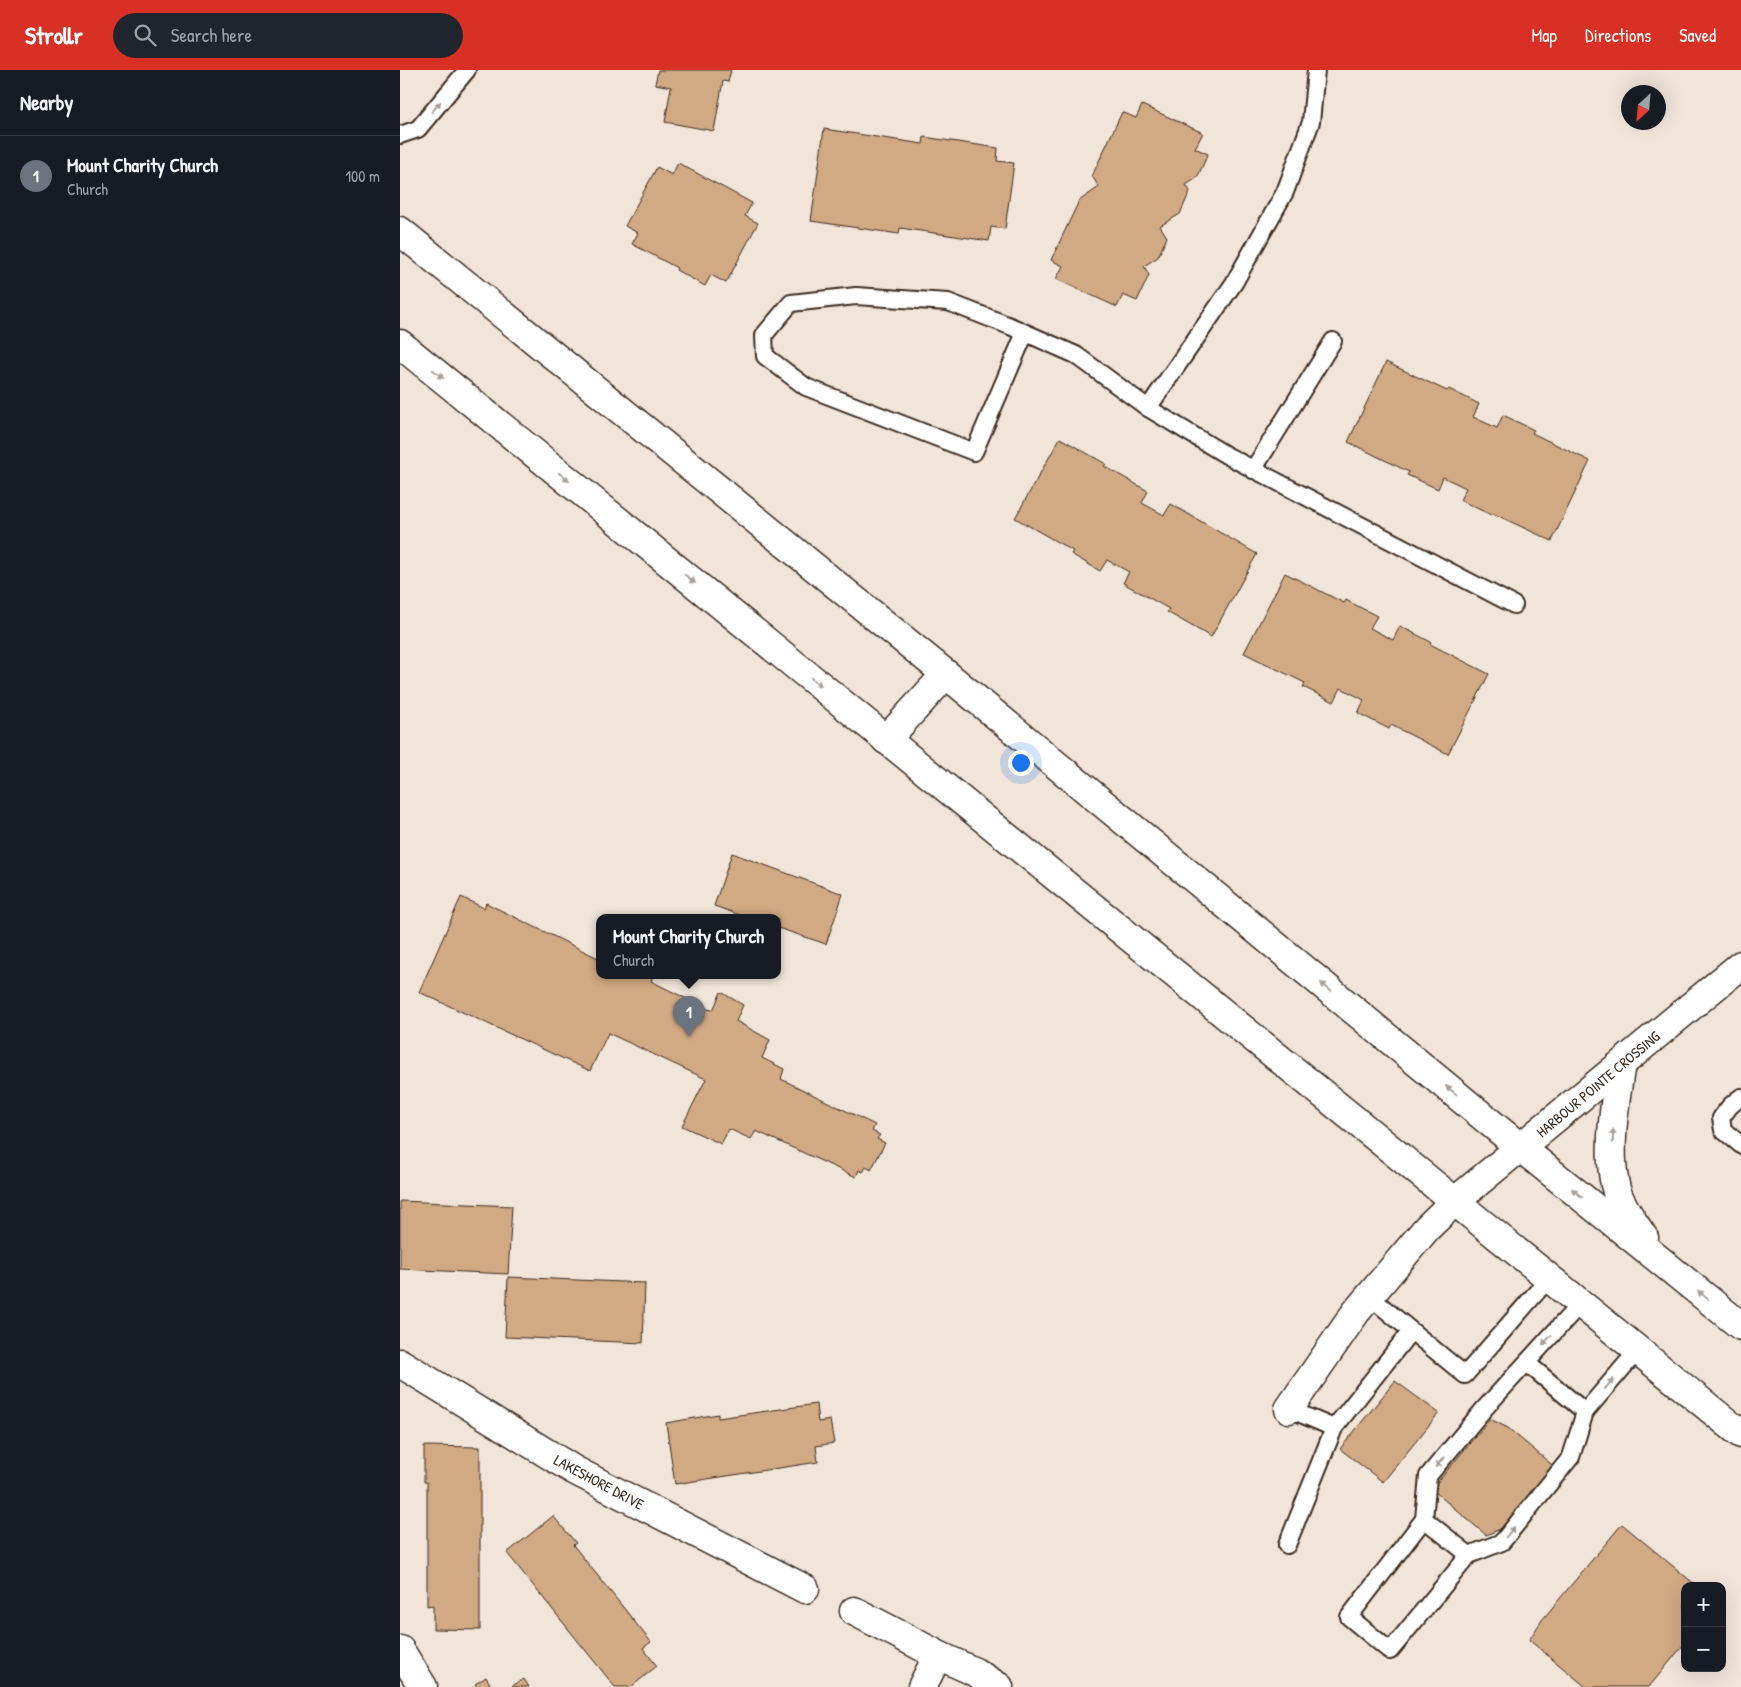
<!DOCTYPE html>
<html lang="en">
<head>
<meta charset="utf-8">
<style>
	:root { --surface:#171b24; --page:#20242c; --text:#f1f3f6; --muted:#9ea1a6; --line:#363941; --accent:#d93025 }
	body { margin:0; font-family:"Patrick Hand",sans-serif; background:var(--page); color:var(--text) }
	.controls { position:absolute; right:15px; bottom:15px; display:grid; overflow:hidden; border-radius:10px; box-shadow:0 5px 20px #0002 }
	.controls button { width:45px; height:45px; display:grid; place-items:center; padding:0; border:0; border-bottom:1px solid var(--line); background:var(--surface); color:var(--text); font:25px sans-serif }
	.compass { position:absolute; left:1221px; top:15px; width:45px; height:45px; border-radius:50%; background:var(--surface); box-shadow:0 5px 20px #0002; rotate:206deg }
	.you { position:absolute; left:620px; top:692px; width:18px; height:18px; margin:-12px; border:4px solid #fff; border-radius:50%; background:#1a73e8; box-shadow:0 0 0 8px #1a73e833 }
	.badge { display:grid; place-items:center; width:32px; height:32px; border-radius:50%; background:var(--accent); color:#fff; font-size:16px; font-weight:700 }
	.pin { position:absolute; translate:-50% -41px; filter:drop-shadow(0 1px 2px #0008) }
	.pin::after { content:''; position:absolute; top:26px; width:18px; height:15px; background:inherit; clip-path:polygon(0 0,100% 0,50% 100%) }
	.popup { position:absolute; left:196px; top:844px; width:185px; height:65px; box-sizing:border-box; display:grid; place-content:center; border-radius:10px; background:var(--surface); filter:drop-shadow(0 1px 4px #0005); font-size:16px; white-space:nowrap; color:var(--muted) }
	.popup b { font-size:19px; color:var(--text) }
	.popup::after { content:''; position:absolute; left:50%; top:100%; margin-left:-10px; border:10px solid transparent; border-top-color:var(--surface) }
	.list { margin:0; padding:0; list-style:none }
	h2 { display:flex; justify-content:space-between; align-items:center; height:65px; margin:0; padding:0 20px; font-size:21px }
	h2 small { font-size:16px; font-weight:400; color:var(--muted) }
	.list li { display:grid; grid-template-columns:32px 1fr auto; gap:15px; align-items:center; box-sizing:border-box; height:80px; padding:0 20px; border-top:1px solid var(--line) }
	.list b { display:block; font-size:19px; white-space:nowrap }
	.list p { margin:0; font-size:16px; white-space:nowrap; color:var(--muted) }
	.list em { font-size:16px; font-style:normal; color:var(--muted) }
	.icon { flex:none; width:28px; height:28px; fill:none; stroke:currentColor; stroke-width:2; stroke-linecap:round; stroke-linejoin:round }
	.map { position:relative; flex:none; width:1341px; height:1617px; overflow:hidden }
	header { display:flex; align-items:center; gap:30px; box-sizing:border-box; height:70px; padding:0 25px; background:var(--accent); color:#fff }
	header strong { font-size:24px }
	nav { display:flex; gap:28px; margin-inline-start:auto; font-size:18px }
	.search { width:350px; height:45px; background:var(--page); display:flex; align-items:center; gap:12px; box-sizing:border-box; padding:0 18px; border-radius:28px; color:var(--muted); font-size:19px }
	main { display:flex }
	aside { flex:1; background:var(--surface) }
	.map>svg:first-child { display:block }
	.building { fill:#d1a983; stroke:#3b2a1e }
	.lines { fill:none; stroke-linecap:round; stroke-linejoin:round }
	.service-casing { stroke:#3b2a1e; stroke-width:20 }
	.minor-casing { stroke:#3b2a1e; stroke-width:31 }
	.tertiary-casing { stroke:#3b2a1e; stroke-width:31 }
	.secondary-casing { stroke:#3b2a1e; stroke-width:31 }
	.service { stroke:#fff; stroke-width:16 }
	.minor { stroke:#fff; stroke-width:28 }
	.tertiary { stroke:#fff; stroke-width:28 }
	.secondary { stroke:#fff; stroke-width:28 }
	.oneway { fill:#a79f9a }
	.labels { text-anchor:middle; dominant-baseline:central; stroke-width:5; stroke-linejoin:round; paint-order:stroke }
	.street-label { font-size:15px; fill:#3b2a1e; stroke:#fff }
</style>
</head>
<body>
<header>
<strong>Strollr</strong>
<div class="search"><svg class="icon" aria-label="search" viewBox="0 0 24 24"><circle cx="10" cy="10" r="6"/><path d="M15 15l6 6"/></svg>Search here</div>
<nav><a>Map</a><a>Directions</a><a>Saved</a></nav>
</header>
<main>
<aside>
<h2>Nearby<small></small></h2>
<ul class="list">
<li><span class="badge" style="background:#6b7280">1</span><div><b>Mount Charity Church</b><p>Church</p></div><em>100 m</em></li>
</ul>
</aside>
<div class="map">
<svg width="1341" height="1617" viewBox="0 0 1341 1617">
	<rect width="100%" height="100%" fill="#f1e5da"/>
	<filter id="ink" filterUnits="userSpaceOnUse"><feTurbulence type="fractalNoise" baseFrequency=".02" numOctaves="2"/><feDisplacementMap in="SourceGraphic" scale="10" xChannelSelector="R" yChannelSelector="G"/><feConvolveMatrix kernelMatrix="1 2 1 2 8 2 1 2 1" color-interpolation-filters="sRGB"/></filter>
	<g filter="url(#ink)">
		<!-- building -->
		<g class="building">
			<path d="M 258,0 L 331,0 L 328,12 L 323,11 L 314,61 L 265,52 L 271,17 L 255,14 Z"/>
			<path d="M 742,35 L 803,63 L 795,78 L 808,84 L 797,108 L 786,115 L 790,121 L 780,144 L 760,156 L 767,167 L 758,187 L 744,196 L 749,205 L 737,231 L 723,225 L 717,237 L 656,209 L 663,196 L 651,190 L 679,131 L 699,117 L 692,106 L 722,42 L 736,48 Z"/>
			<path d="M 424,59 L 523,74 L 524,67 L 598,78 L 597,91 L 614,93 L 605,159 L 591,157 L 589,171 L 500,158 L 499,164 L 411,151 Z"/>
			<path d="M 278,93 L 352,133 L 345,146 L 358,153 L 326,213 L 311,205 L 305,216 L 276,200 L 277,198 L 232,174 L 238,163 L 225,156 L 257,97 L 272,105 Z"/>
			<path d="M 986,292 L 1047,321 L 1049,319 L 1079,334 L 1073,347 L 1097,358 L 1103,345 L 1134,360 L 1132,363 L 1190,391 L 1152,471 L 1092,443 L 1091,445 L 1060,430 L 1066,418 L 1043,407 L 1038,419 L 1007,405 L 1009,402 L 948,372 Z"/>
			<path d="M 660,368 L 706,394 L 704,396 L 748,421 L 742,433 L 764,445 L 771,434 L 857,484 L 811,567 L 767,542 L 769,539 L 723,513 L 729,502 L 707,490 L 700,501 L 671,484 L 673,481 L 615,448 Z"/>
			<path d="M 885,503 L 944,533 L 946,530 L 977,546 L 970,558 L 993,570 L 1000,556 L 1031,572 L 1030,574 L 1089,604 L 1048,684 L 991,655 L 989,659 L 958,643 L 964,630 L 941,618 L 934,632 L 903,617 L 905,613 L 844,583 Z"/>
			<path d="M 332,783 L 443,824 L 426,874 L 378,858 L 378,848 L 349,848 L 314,836 Z"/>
			<path d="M 61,827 L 84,838 L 86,833 L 200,889 L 200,906 L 253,906 L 251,911 L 307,939 L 313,940 L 321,922 L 343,935 L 336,951 L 370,970 L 362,988 L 384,999 L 381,1009 L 475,1055 L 472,1061 L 480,1065 L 477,1069 L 485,1073 L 471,1100 L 466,1097 L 463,1102 L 459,1100 L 456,1107 L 356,1061 L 351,1069 L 329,1059 L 321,1074 L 282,1056 L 306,1009 L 208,963 L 190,1001 L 19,922 Z"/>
			<path d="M 0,1131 L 112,1136 L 108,1204 L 0,1199 Z"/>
			<path d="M 108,1207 L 245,1213 L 243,1273 L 105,1267 Z"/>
			<path d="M 995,1311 L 1039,1343 L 983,1412 L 940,1379 Z"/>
			<path d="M 416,1334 L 418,1352 L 430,1350 L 434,1373 L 416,1376 L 418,1392 L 275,1414 L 266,1353 L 318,1344 L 318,1348 Z"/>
			<path d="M 1090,1349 L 1108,1358 L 1157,1399 L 1110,1455 L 1086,1465 L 1035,1422 L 1035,1415 Z"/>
			<path d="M 24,1376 L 80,1377 L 80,1560 L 33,1559 L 33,1535 L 27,1536 L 27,1412 L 24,1412 Z"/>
			<path d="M 153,1446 L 176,1473 L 173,1475 L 251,1572 L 243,1578 L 257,1596 L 231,1617 L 215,1617 L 107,1483 Z"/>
			<path d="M 1222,1454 L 1297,1516 L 1285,1516 L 1285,1573 L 1249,1617 L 1186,1617 L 1129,1570 L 1142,1550 Z"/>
			<path d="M 86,1607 L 92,1617 L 77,1617 L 75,1614 Z"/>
			<path d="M 124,1609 L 129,1617 L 112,1617 L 112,1616 Z"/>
		</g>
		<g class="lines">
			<defs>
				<g id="service">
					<path d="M 0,65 L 18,59 L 67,0"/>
					<path d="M 625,263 L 574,382 L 406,317 L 365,286 L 364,265 L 391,233 L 456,226 L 548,232 L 610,256 L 676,285 L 748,338 L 834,213 L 885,122 L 911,52 L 916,0"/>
					<path d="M 748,338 L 826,385 L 1114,535"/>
					<path d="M 853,400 L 933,271"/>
					<path d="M 1341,1027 L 1330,1036 L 1321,1048 L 1323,1060 L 1341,1075"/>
					<path d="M 969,1226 L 1065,1305 L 1149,1208"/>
					<path d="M 1180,1234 L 1084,1339 L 1028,1406 L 1024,1449 L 949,1547 L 990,1581 L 1069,1485 L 1102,1472 L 1171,1387 L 1185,1342 L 1238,1280"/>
					<path d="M 1127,1293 L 1185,1342"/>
					<path d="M 889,1339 L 934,1358"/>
					<path d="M 1024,1449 L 1069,1485"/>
					<path d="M 887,1475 L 934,1358 L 1011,1261"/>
				</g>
				<g id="minor">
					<path d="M 0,1293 L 174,1400 L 405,1519"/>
					<path d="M 889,1339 L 956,1242 L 1027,1158 L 1054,1132 L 1341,895"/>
					<path d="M 454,1541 L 538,1585 L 575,1602 L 599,1617"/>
					<path d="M 0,1580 L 23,1617"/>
					<path d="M 522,1617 L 538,1585"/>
				</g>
				<path id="tertiary" d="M 486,670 L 546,604"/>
				<g id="secondary">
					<path d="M 0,161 L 546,604 L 1121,1078 L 1341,1256"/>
					<path d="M 0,274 L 1341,1364"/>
					<path d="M 1221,994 C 1215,1031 1205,1089 1218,1125 C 1224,1140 1235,1154 1244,1168"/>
				</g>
			</defs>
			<!-- service casing -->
			<use href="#service" class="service-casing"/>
			<!-- minor casing -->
			<use href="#minor" class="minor-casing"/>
			<!-- tertiary casing -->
			<use href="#tertiary" class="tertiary-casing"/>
			<!-- secondary casing -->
			<use href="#secondary" class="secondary-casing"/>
			<!-- service -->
			<use href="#service" class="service"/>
			<!-- minor -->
			<use href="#minor" class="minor"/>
			<!-- tertiary -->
			<use href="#tertiary" class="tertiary"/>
			<!-- secondary -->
			<use href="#secondary" class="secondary"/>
		</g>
		<!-- one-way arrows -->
		<defs><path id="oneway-solid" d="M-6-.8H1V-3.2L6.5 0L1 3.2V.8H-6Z" transform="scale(1.25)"/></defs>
		<g class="oneway">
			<use href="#oneway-solid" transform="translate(36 37) rotate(-50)"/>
			<use href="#oneway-solid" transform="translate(38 304) rotate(39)"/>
			<use href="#oneway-solid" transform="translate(164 407) rotate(39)"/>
			<use href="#oneway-solid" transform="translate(290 509) rotate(39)"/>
			<use href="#oneway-solid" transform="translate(416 612) rotate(39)"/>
			<use href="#oneway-solid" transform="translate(926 917) rotate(-141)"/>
			<use href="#oneway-solid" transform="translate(1051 1020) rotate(-141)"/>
			<use href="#oneway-solid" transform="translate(1213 1066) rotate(-89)"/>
			<use href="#oneway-solid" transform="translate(1177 1123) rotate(-141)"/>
			<use href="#oneway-solid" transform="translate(1303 1225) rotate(-141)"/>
			<use href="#oneway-solid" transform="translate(1147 1270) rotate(132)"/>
			<use href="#oneway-solid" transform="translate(1209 1314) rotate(-50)"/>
			<use href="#oneway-solid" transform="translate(1040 1392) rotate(130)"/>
			<use href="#oneway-solid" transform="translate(1110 1462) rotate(-51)"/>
		</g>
	</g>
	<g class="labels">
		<!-- street labels -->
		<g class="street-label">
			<text transform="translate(1198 1014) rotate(-40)">HARBOUR POINTE CROSSING</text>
			<text transform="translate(199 1412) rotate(28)">LAKESHORE DRIVE</text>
		</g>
	</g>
</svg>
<div class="controls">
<button>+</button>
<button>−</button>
</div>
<svg class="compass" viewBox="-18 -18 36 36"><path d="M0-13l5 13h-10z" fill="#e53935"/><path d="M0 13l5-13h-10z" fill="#9ea1a6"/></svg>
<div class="you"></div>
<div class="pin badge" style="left:289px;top:967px;background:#6b7280">1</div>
<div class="popup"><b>Mount Charity Church</b>Church</div>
</div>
</main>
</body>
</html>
